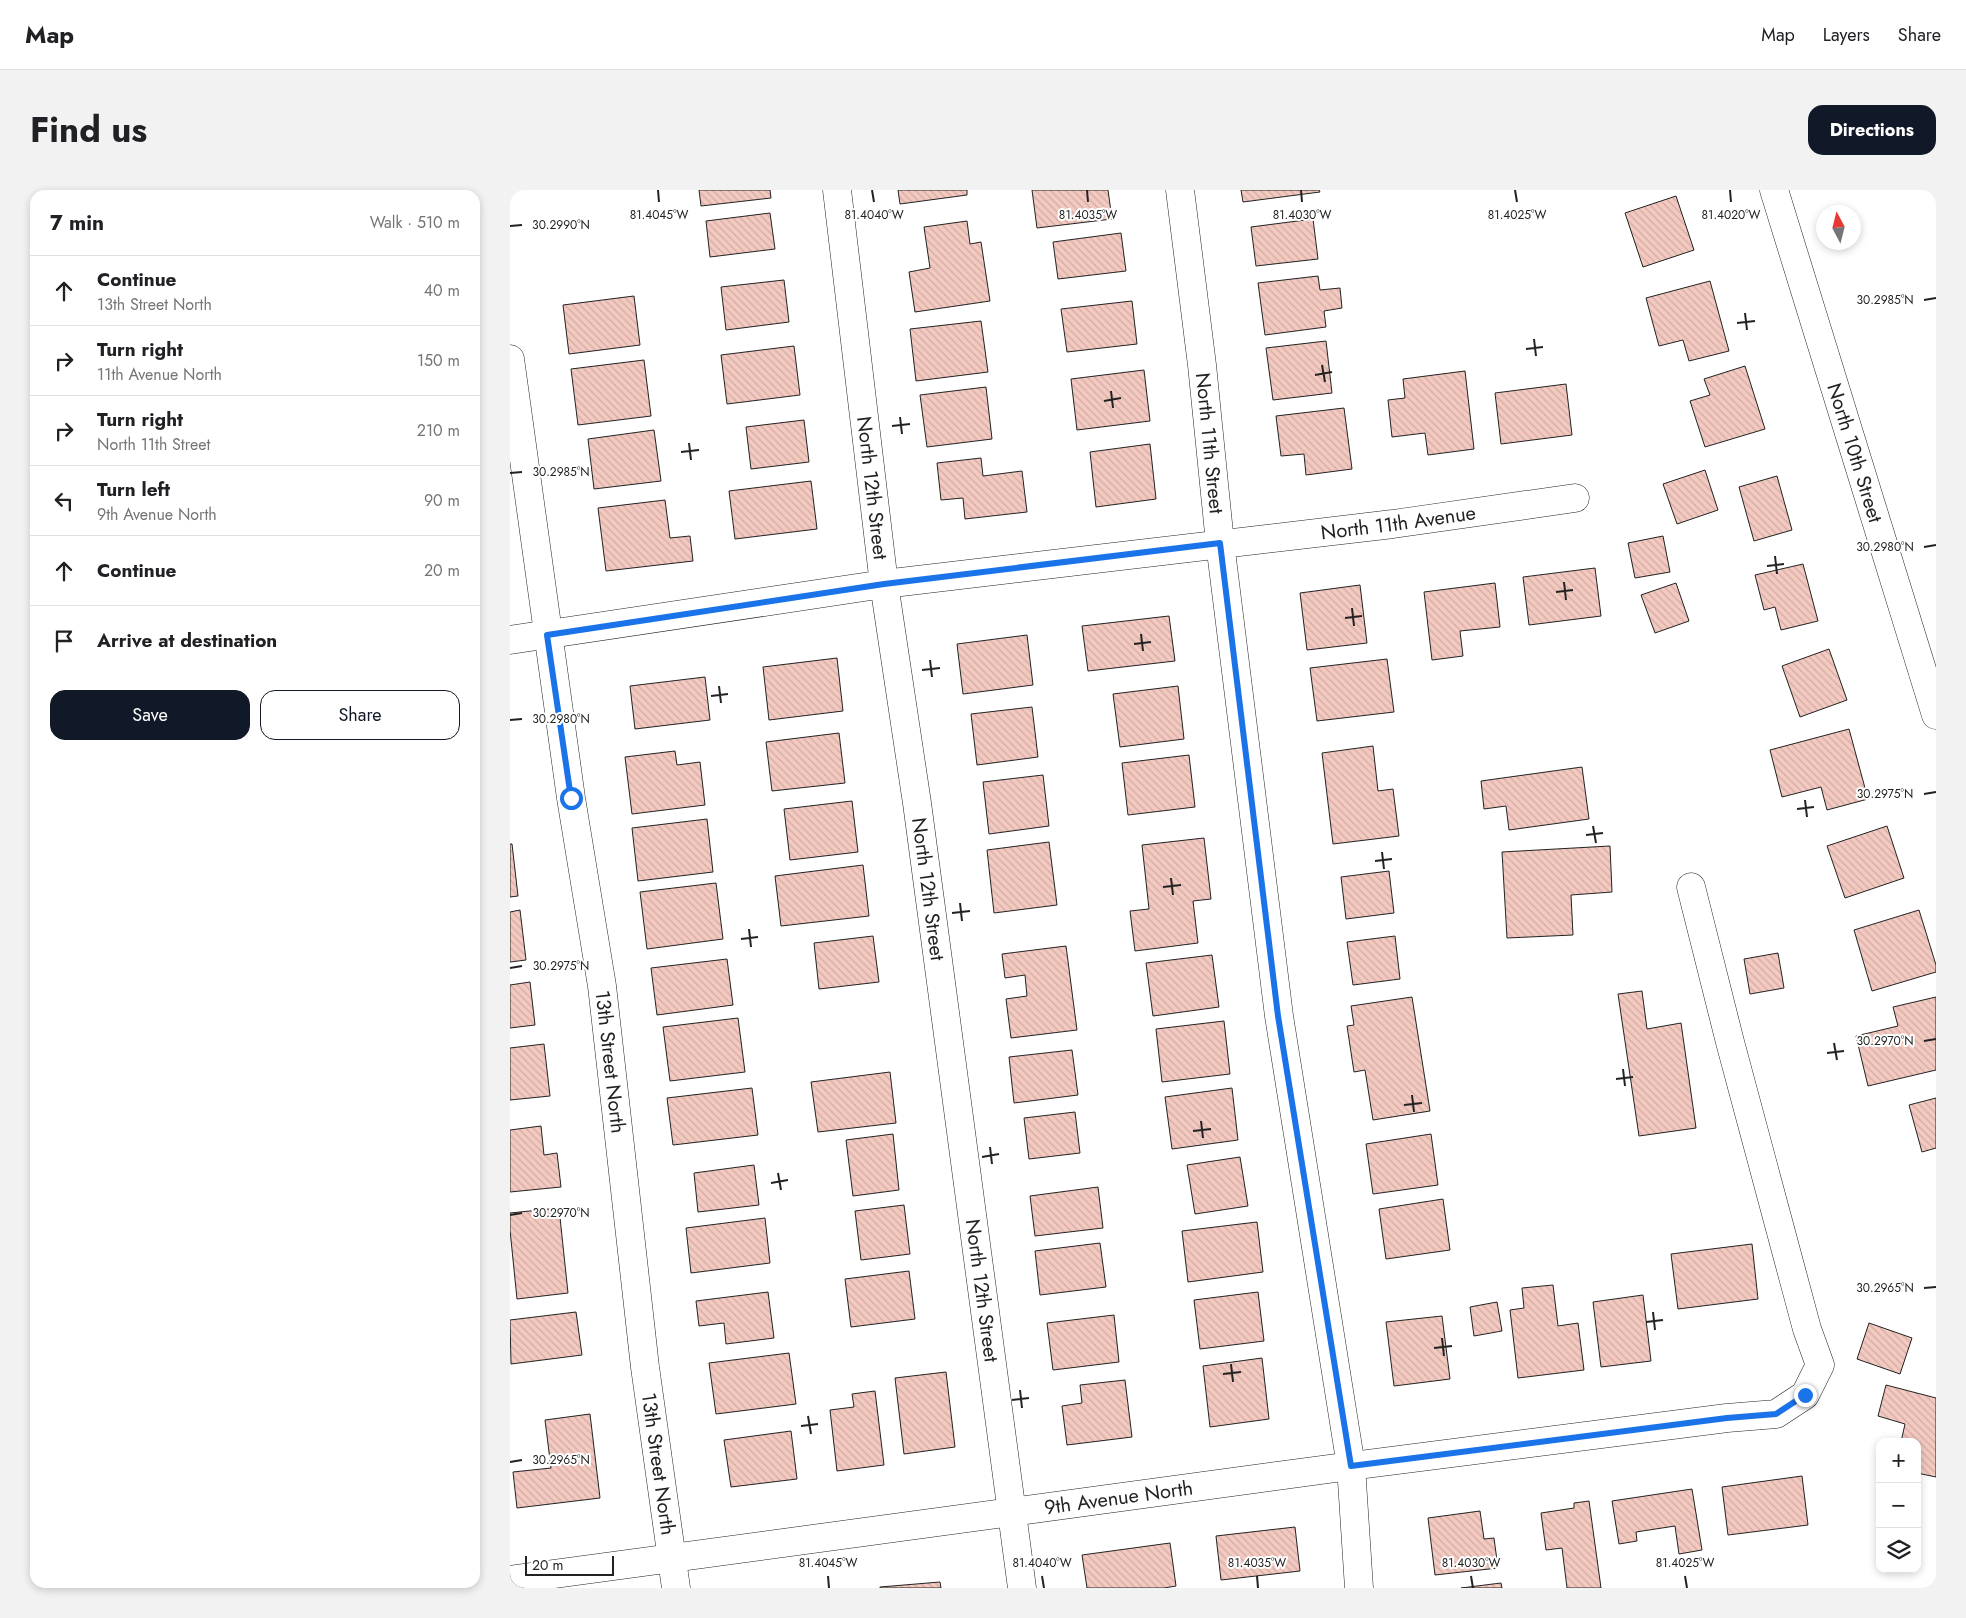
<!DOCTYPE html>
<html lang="en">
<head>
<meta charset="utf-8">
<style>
	:root { --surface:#fff; --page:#f2f2f2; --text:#202124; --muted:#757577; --line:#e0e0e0; --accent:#111827 }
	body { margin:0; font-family:Jost,sans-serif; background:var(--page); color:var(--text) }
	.controls { position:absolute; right:15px; bottom:15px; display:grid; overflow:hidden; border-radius:10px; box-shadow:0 2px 8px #0003 }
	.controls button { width:45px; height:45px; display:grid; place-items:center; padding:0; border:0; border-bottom:1px solid var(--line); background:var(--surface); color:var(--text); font:25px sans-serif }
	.compass { position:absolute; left:1306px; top:15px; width:45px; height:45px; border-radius:50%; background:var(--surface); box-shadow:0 2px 8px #0003; rotate:353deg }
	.scale { position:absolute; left:15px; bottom:12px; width:89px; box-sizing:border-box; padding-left:5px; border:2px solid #222; border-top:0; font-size:14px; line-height:18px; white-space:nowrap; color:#222; -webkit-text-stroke:4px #fff; paint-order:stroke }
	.stop { position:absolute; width:15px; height:15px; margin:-11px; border:4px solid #1a73e8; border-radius:50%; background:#fff }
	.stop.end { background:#1a73e8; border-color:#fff; box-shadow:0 1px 5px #0008 }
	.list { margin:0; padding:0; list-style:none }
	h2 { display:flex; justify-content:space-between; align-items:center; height:65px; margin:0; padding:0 20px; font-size:21px }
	h2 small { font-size:16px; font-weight:400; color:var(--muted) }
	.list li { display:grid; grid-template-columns:32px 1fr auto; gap:15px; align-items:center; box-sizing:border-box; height:70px; padding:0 20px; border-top:1px solid var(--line) }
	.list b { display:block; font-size:19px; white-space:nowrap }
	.list p { margin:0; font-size:16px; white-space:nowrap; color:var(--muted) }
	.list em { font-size:16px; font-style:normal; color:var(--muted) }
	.actions { display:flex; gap:10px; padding:15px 20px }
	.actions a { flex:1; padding:11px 0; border:1px solid var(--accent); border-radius:15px; text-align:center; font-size:18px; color:var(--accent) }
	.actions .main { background:var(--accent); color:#fff }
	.icon { flex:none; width:28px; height:28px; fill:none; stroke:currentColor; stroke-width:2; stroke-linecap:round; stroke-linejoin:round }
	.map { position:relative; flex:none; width:1426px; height:1398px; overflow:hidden; border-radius:15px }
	header { display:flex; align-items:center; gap:30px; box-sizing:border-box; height:70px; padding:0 25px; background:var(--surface); border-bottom:1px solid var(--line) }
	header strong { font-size:24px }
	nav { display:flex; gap:28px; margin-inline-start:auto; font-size:18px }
	.intro { display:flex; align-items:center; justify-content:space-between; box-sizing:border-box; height:120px; padding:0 30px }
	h1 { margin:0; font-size:35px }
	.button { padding:12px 22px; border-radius:15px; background:var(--accent); color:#fff; font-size:18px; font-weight:700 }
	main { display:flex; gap:30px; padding:0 30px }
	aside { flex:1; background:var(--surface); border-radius:15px; box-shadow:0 2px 8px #0003 }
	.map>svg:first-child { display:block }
	.building { fill:url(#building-back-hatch); stroke:#222 }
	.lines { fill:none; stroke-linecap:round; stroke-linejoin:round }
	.minor-casing { stroke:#222; stroke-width:29 }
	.minor { stroke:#fff; stroke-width:28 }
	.route { stroke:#1a73e8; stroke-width:6 }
	.ticks { fill:none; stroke:#222; stroke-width:2 }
	.labels { text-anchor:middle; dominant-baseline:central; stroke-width:4; stroke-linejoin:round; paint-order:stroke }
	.street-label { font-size:20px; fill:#222; stroke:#fff }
	.ticks-label { font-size:12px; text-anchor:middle; fill:#222; stroke:#fff; stroke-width:4; stroke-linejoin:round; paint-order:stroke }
</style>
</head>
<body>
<header>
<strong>Map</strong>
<nav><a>Map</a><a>Layers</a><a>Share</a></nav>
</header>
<div class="intro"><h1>Find us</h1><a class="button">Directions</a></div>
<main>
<aside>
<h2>7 min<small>Walk · 510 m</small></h2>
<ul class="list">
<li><svg class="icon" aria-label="ahead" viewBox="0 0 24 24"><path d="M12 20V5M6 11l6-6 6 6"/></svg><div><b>Continue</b><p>13th Street North</p></div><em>40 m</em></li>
<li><svg class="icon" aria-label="right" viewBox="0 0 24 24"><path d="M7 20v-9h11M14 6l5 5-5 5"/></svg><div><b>Turn right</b><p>11th Avenue North</p></div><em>150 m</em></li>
<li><svg class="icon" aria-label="right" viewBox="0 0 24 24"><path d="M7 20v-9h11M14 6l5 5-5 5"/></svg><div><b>Turn right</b><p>North 11th Street</p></div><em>210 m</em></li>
<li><svg class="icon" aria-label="left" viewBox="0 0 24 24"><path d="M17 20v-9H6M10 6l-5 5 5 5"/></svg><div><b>Turn left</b><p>9th Avenue North</p></div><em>90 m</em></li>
<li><svg class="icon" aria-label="ahead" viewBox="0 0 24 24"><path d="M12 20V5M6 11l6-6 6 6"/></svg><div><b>Continue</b></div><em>20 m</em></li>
<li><svg class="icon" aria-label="arrive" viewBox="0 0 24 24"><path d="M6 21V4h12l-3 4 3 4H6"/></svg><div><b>Arrive at destination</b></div></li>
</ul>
<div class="actions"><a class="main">Save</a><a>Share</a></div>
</aside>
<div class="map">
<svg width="1426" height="1398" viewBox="0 0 1426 1398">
	<defs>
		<pattern id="building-back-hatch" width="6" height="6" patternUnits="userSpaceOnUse" patternTransform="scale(1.25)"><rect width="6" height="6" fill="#f3c9c0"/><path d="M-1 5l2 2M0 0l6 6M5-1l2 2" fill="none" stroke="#d0aca5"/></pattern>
	</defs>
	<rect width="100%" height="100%" fill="#fff"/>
	<!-- building -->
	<g class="building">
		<path d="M 189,0 L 260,0 L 261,8 L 191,16 Z"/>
		<path d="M 388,0 L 457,0 L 457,5 L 390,14 Z"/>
		<path d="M 522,0 L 598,0 L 602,29 L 527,38 Z"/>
		<path d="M 731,0 L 809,0 L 810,2 L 733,12 Z"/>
		<path d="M 1166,6 L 1184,60 L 1133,77 L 1115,23 Z"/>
		<path d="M 260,23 L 265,59 L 200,67 L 196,31 Z"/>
		<path d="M 803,29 L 808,69 L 746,76 L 741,37 Z"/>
		<path d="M 457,31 L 460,54 L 471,52 L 480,111 L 405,122 L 399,82 L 420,78 L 414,37 Z"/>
		<path d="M 611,43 L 616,81 L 548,89 L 543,52 Z"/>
		<path d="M 808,86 L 810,100 L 830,98 L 832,118 L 814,121 L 816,137 L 755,145 L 748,93 Z"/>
		<path d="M 274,90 L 279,132 L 216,140 L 211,97 Z"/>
		<path d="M 1200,91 L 1219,161 L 1179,171 L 1173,150 L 1149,156 L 1136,108 Z"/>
		<path d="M 124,106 L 130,155 L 59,164 L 53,115 Z"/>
		<path d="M 622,111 L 627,154 L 557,162 L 551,119 Z"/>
		<path d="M 471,131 L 478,182 L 406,191 L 400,139 Z"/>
		<path d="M 816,151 L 822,203 L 763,210 L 756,158 Z"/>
		<path d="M 284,156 L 290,205 L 217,214 L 211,165 Z"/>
		<path d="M 134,170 L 141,226 L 68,235 L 61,179 Z"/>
		<path d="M 1235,176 L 1255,239 L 1195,257 L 1180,211 L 1200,205 L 1194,189 Z"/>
		<path d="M 634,180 L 640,231 L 567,240 L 561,189 Z"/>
		<path d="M 955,181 L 964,259 L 918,265 L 915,243 L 882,247 L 878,210 L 895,208 L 893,189 Z"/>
		<path d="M 1056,194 L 1062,245 L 991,254 L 985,203 Z"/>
		<path d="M 476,197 L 482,249 L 417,257 L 410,205 Z"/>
		<path d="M 834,218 L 842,279 L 796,285 L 794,264 L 771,266 L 766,226 Z"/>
		<path d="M 294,230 L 299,272 L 241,279 L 236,237 Z"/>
		<path d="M 144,240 L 151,291 L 84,299 L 78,249 Z"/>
		<path d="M 640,254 L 646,309 L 586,317 L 580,262 Z"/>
		<path d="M 471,268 L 473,286 L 512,281 L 517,322 L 455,329 L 453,308 L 431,310 L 427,273 Z"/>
		<path d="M 1195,280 L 1208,320 L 1167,334 L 1153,294 Z"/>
		<path d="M 1267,286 L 1282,340 L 1244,351 L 1229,297 Z"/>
		<path d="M 301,291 L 307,339 L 225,349 L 219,301 Z"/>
		<path d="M 155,310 L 160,348 L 180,346 L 183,371 L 96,381 L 88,318 Z"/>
		<path d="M 1153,346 L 1160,382 L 1125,388 L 1118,353 Z"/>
		<path d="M 1293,374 L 1308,431 L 1271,440 L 1265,417 L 1254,420 L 1245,385 Z"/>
		<path d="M 1085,378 L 1091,426 L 1019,435 L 1013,387 Z"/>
		<path d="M 985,393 L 990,437 L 950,441 L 953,466 L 922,470 L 914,402 Z"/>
		<path d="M 1166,393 L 1179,431 L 1145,443 L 1131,405 Z"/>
		<path d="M 850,395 L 857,453 L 797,460 L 790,403 Z"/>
		<path d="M 659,426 L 665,471 L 578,481 L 572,436 Z"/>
		<path d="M 517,445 L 523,495 L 453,504 L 447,454 Z"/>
		<path d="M 1319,459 L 1337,510 L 1290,527 L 1272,476 Z"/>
		<path d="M 327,468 L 333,521 L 259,530 L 253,477 Z"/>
		<path d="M 877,469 L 884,522 L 807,531 L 800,478 Z"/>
		<path d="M 195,487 L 200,530 L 125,539 L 120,496 Z"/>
		<path d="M 668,496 L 674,549 L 610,557 L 603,504 Z"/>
		<path d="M 522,517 L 528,567 L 467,575 L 461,524 Z"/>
		<path d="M 1339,539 L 1358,609 L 1317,620 L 1311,597 L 1272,607 L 1260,560 Z"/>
		<path d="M 329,543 L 335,593 L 262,601 L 256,552 Z"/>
		<path d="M 863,556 L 868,601 L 883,599 L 889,646 L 823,654 L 812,563 Z"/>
		<path d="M 165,561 L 167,575 L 190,572 L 195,615 L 122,624 L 115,567 Z"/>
		<path d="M 679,565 L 685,617 L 618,625 L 612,573 Z"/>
		<path d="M 1072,577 L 1079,629 L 999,640 L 996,616 L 974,619 L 971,591 Z"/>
		<path d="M 533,585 L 539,636 L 479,644 L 473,592 Z"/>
		<path d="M 342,611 L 348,662 L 280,670 L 274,619 Z"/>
		<path d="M 197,629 L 203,682 L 128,691 L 122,638 Z"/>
		<path d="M 1377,636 L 1394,688 L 1335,708 L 1317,656 Z"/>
		<path d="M 694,648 L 701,709 L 683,711 L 688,753 L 625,761 L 620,721 L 639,719 L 632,655 Z"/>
		<path d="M 539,652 L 547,715 L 484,723 L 477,660 Z"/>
		<path d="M 0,654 L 2,654 L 8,706 L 0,707 Z"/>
		<path d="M 1100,656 L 1102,702 L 1061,705 L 1063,745 L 997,748 L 992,662 Z"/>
		<path d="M 353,675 L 359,726 L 271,736 L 265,686 Z"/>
		<path d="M 879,681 L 884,723 L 836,729 L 831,687 Z"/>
		<path d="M 206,693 L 213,749 L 137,759 L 130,702 Z"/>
		<path d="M 10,720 L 16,770 L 0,772 L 0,722 Z"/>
		<path d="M 1409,720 L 1426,775 L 1426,782 L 1362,801 L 1344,740 Z"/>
		<path d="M 363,746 L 369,792 L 309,799 L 304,753 Z"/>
		<path d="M 885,746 L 890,789 L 843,795 L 837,752 Z"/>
		<path d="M 556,756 L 567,840 L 501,848 L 496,809 L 517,806 L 515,785 L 495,788 L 492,764 Z"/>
		<path d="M 1268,763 L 1274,798 L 1240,804 L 1234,769 Z"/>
		<path d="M 702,765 L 709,817 L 643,826 L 636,773 Z"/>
		<path d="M 217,769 L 223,815 L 147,825 L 141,778 Z"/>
		<path d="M 20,792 L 25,835 L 0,838 L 0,795 Z"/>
		<path d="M 1132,801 L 1137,839 L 1171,833 L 1186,938 L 1129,946 L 1108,804 Z"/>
		<path d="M 902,807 L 920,921 L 863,930 L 855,880 L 844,882 L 837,836 L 844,835 L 841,816 Z"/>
		<path d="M 1426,807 L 1426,880 L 1358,896 L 1346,846 L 1388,836 L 1383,817 Z"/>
		<path d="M 228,828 L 235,882 L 160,891 L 153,837 Z"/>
		<path d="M 714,831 L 720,884 L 652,892 L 646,839 Z"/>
		<path d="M 34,854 L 40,906 L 0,910 L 0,858 Z"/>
		<path d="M 562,860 L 568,905 L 504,913 L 499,867 Z"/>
		<path d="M 380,882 L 386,933 L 308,942 L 301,892 Z"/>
		<path d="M 242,898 L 248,945 L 163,955 L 157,908 Z"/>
		<path d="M 722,898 L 728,950 L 662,959 L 655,907 Z"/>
		<path d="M 1426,908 L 1426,958 L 1412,962 L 1399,915 Z"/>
		<path d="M 565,922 L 570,963 L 519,969 L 514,928 Z"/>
		<path d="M 31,936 L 34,965 L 47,963 L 51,997 L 0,1002 L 0,940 Z"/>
		<path d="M 383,944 L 389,1000 L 343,1006 L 336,950 Z"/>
		<path d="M 921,944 L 928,995 L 863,1004 L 856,954 Z"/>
		<path d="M 730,967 L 738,1016 L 685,1024 L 677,975 Z"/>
		<path d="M 244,975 L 249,1015 L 188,1022 L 184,983 Z"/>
		<path d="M 588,997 L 593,1038 L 525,1046 L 520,1006 Z"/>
		<path d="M 933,1009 L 940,1060 L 876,1069 L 869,1019 Z"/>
		<path d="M 394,1015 L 400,1064 L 351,1070 L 345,1021 Z"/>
		<path d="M 49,1018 L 58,1103 L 7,1109 L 0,1040 L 0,1023 Z"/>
		<path d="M 255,1028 L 260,1073 L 181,1083 L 176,1038 Z"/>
		<path d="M 747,1032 L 753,1082 L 678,1092 L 672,1041 Z"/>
		<path d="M 590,1053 L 596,1097 L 530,1105 L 525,1061 Z"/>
		<path d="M 1242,1054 L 1248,1109 L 1168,1119 L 1161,1064 Z"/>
		<path d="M 399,1081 L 405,1129 L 341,1137 L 335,1089 Z"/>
		<path d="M 1043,1095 L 1048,1136 L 1068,1133 L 1074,1180 L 1008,1188 L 1000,1120 L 1014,1118 L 1012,1098 Z"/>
		<path d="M 258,1102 L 264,1148 L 216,1154 L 214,1133 L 189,1136 L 186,1111 Z"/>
		<path d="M 748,1102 L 754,1151 L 690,1159 L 684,1110 Z"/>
		<path d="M 1133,1105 L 1141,1171 L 1091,1177 L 1083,1112 Z"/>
		<path d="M 987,1112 L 992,1141 L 964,1146 L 960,1117 Z"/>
		<path d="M 66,1122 L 72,1165 L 1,1174 L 0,1130 Z"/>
		<path d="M 604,1125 L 609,1172 L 543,1180 L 537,1133 Z"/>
		<path d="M 932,1126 L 940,1189 L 884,1196 L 876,1132 Z"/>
		<path d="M 1359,1133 L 1402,1148 L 1390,1184 L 1347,1169 Z"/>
		<path d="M 279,1163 L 286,1214 L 206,1224 L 199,1173 Z"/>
		<path d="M 752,1168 L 759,1229 L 700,1237 L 693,1176 Z"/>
		<path d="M 436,1182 L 445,1257 L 394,1264 L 385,1188 Z"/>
		<path d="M 615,1190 L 622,1247 L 557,1255 L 552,1216 L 572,1213 L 570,1195 Z"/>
		<path d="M 1376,1195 L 1426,1208 L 1426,1287 L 1407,1283 L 1407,1252 L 1391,1252 L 1395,1234 L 1368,1226 Z"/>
		<path d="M 365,1201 L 374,1275 L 327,1281 L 320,1220 L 344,1217 L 342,1204 Z"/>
		<path d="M 80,1224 L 90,1308 L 7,1318 L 3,1282 L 41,1278 L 35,1230 Z"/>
		<path d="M 281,1241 L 287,1289 L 221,1297 L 214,1250 Z"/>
		<path d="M 1292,1286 L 1298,1335 L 1218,1345 L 1212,1297 Z"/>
		<path d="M 1182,1299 L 1192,1360 L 1169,1364 L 1165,1336 L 1126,1342 L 1127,1351 L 1109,1354 L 1102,1311 Z"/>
		<path d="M 1079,1311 L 1091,1398 L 1057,1398 L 1052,1358 L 1036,1360 L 1031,1323 L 1064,1318 L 1064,1313 Z"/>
		<path d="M 970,1321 L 974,1349 L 984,1348 L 988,1378 L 925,1385 L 918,1328 Z"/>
		<path d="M 785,1337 L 790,1381 L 711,1390 L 706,1346 Z"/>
		<path d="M 660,1353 L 666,1396 L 654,1398 L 577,1398 L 572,1365 Z"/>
		<path d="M 430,1392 L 431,1398 L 370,1398 L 370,1397 Z"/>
		<path d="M 991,1393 L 992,1398 L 951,1398 Z"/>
	</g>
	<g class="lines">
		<defs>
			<g id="minor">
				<path id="s1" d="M 327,0 L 374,394 L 407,613 L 512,1398"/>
				<path id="s2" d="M 670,0 L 692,175 L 710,353 L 769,826 L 841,1276 L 849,1398"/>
				<path id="s3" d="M 1264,0 L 1426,525"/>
				<path id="s4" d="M 0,169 L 61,608 L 92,796 L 135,1177 L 166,1398"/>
				<path id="s5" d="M 0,450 L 374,394 L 883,334 L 1065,308"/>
				<path id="s6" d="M 0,1390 L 841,1276 L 1217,1228 L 1266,1224 L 1295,1205 L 1310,1175 L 1297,1139 L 1220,852 L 1181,697"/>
			</g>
		</defs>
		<!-- minor casing -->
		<use href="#minor" class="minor-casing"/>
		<!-- minor -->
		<use href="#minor" class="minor"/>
	</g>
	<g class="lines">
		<!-- route -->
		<path class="route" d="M 61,608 L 37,445 L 374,394 L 710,353 L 768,826 L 841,1276 L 1217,1228 L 1266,1224 L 1295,1205"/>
	</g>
	<!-- ticks -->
	<path class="ticks" d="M 148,0 L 149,12M 362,0 L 364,12M 577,0 L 578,12M 791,0 L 792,12M 1005,0 L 1007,12M 1220,0 L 1221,12M 0,36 L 12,35M 1414,110 L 1426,108M 1235,123 L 1237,140M 1227,133 L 1245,131M 1024,149 L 1026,166M 1016,159 L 1033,157M 812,175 L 815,192M 805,185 L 822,182M 601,201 L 603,218M 594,211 L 611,208M 390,227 L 392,244M 382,236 L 400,234M 179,253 L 181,270M 171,262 L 189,260M 0,283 L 12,282M 1414,357 L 1426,355M 1265,366 L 1267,384M 1257,376 L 1274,374M 1054,392 L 1056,410M 1046,402 L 1063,400M 842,418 L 844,436M 835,428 L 852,426M 631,444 L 633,461M 624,454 L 641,452M 420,470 L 422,487M 412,480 L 430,478M 209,496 L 211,513M 201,506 L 218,504M 0,530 L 12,529M 1414,604 L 1426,602M 1295,610 L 1297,627M 1287,619 L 1304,617M 1083,636 L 1086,653M 1076,645 L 1093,643M 872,662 L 874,679M 865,671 L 882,669M 661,688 L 663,705M 653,697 L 671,695M 450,713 L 452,731M 442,723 L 460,721M 239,739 L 241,757M 231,749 L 248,747M 0,778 L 12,776M 1414,851 L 1426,849M 1324,853 L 1327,870M 1317,863 L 1334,861M 1113,879 L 1115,896M 1106,889 L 1123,887M 902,905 L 904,922M 894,915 L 912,913M 691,931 L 693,948M 683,941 L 701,939M 480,957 L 482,974M 472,967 L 489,964M 268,983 L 271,1000M 261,993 L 278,990M 0,1025 L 12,1023M 1414,1098 L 1426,1097M 1143,1122 L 1145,1140M 1136,1132 L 1153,1130M 932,1148 L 934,1166M 924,1158 L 942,1156M 721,1174 L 723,1192M 713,1184 L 731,1182M 510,1200 L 512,1218M 502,1210 L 519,1208M 298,1226 L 301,1244M 291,1236 L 308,1234M 0,1272 L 12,1270M 318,1386 L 319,1398M 532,1386 L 534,1398M 747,1386 L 748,1398M 961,1386 L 963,1398M 1175,1386 L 1177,1398"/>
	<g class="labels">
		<!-- street labels -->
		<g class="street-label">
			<text stroke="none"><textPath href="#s2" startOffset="255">North 11th Street</textPath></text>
			<text stroke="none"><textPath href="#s3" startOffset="275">North 10th Street</textPath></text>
			<text stroke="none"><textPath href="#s1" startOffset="300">North 12th Street</textPath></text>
			<text stroke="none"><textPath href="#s5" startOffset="896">North 11th Avenue</textPath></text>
			<text stroke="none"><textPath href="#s1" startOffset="705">North 12th Street</textPath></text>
			<text stroke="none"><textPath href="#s4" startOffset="710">13th Street North</textPath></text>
			<text stroke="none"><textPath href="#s1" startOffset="1110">North 12th Street</textPath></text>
			<text stroke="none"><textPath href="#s4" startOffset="1115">13th Street North</textPath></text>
			<text stroke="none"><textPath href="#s6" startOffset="614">9th Avenue North</textPath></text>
		</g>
	</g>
	<g class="ticks-label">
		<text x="149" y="29">81.4045°W</text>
		<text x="364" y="29">81.4040°W</text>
		<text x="578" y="29">81.4035°W</text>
		<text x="792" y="29">81.4030°W</text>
		<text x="1007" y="29">81.4025°W</text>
		<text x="1221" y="29">81.4020°W</text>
		<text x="51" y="39">30.2990°N</text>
		<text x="1375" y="114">30.2985°N</text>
		<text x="51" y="286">30.2985°N</text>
		<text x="1375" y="361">30.2980°N</text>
		<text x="51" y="533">30.2980°N</text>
		<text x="1375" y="608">30.2975°N</text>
		<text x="51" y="780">30.2975°N</text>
		<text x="1375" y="855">30.2970°N</text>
		<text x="51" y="1027">30.2970°N</text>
		<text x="1375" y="1102">30.2965°N</text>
		<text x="51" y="1274">30.2965°N</text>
		<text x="318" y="1377">81.4045°W</text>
		<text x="532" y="1377">81.4040°W</text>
		<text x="747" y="1377">81.4035°W</text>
		<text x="961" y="1377">81.4030°W</text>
		<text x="1175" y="1377">81.4025°W</text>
	</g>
</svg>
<div class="controls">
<button>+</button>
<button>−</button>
<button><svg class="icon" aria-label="layers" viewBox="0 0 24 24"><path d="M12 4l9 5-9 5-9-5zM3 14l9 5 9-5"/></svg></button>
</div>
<svg class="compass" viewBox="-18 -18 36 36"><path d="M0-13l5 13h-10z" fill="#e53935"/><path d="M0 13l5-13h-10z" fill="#757577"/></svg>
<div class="scale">20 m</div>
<div class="stop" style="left:61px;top:608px"></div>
<div class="stop end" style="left:1295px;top:1205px"></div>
</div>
</main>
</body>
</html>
